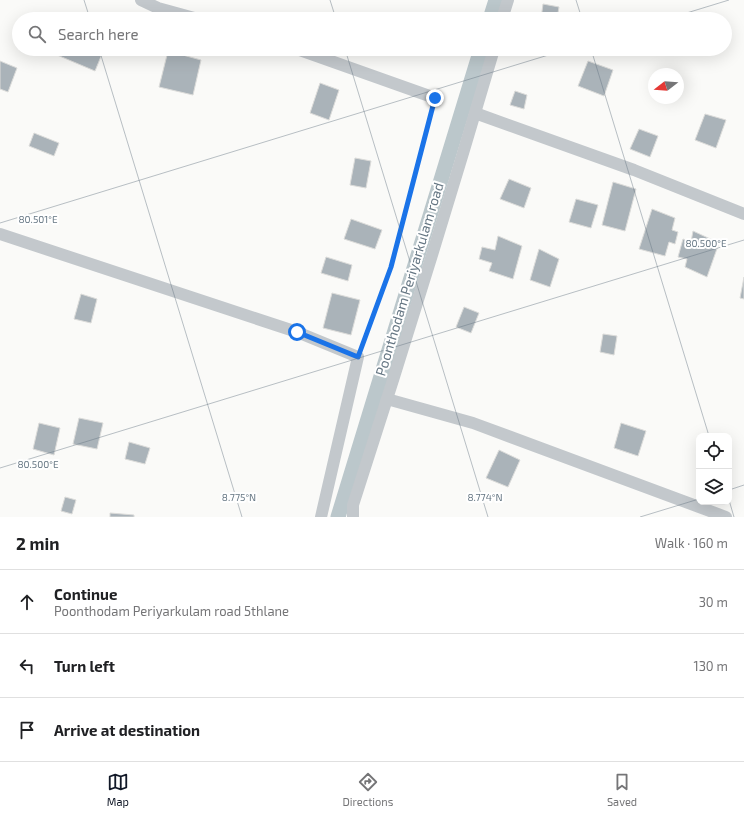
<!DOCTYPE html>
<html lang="en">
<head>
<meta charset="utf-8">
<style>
	:root { --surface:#fff; --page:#f6f6f6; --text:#202124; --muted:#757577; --line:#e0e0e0; --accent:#111827 }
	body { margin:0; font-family:"Exo 2",sans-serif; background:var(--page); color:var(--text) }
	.controls { position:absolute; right:12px; bottom:12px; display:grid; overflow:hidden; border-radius:8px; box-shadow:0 4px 16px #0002 }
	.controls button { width:36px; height:36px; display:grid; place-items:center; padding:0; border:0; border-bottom:1px solid var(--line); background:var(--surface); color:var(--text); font:20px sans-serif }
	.compass { position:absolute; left:648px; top:68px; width:36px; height:36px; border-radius:50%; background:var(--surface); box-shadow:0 4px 16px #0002; rotate:253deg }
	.stop { position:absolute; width:12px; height:12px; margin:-9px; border:3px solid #1a73e8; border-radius:50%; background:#fff }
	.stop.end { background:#1a73e8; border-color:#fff; box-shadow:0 1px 4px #0008 }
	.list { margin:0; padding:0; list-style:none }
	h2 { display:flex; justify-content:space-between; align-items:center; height:52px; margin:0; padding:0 16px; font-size:17px }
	h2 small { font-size:13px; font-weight:400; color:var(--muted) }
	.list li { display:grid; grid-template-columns:26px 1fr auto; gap:12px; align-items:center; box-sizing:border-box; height:64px; padding:0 16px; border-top:1px solid var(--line) }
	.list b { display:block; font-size:15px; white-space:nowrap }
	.list p { margin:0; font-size:13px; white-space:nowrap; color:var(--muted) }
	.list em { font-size:13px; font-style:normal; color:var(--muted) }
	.icon { flex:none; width:22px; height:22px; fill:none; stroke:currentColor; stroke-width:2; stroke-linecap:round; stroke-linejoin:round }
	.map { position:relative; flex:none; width:744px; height:517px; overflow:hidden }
	.search { position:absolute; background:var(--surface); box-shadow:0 4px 16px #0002; left:12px; right:12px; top:12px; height:44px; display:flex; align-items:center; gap:10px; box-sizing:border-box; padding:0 14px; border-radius:22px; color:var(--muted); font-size:15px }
	.sheet { height:244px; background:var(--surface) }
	nav { display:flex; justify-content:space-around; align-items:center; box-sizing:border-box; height:56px; border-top:1px solid var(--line); background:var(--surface); font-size:11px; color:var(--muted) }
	nav a { display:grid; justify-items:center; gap:2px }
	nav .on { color:var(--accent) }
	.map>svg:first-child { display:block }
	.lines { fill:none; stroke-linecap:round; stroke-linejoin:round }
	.canal { stroke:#bbc7cb; stroke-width:15 }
	.building { fill:#aab3b9; stroke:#dcdcda }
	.path { stroke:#bbbfc2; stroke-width:2.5; stroke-dasharray:2 2; stroke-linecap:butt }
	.minor { stroke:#c3c8cc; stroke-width:12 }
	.route { stroke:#1a73e8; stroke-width:5 }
	.ticks { fill:none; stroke:#657683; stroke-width:1; stroke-opacity:0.45 }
	.labels { text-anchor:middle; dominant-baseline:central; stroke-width:4; stroke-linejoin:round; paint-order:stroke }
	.street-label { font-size:14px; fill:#657683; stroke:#fff }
	.ticks-label { font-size:10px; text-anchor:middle; fill:#657683; stroke:#fff; stroke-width:4; stroke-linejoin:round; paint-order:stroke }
</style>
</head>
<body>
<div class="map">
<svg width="744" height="517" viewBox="0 0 744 517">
	<rect width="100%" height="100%" fill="#fafaf8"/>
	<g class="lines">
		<!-- canal -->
		<g class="canal">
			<path d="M 490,19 L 496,0"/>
			<path d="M 338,517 L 481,49"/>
		</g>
	</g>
	<!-- building -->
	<g class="building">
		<path d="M 543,4 L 559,7 L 557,19 L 541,19 Z"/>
		<path d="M 52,49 L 104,49 L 95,71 L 50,52 Z"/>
		<path d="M 687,49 L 707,49 L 707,53 Z"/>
		<path d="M 168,51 L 201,60 L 193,95 L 159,87 Z"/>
		<path d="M 0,61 L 17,68 L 8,92 L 0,89 Z"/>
		<path d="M 588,61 L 613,70 L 604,96 L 578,86 Z"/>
		<path d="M 320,83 L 339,90 L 329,120 L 310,113 Z"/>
		<path d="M 515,91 L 527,95 L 524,109 L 510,105 Z"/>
		<path d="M 705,114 L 726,120 L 716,148 L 695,140 Z"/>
		<path d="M 639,129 L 658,136 L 650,157 L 630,149 Z"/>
		<path d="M 34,133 L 59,143 L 54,156 L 29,146 Z"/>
		<path d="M 355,158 L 371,161 L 366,188 L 350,185 Z"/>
		<path d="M 509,179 L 531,188 L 524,208 L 500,199 Z"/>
		<path d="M 613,182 L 636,189 L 625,231 L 602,225 Z"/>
		<path d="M 576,199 L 598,205 L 591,228 L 569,222 Z"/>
		<path d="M 652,209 L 675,218 L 672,230 L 678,232 L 675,244 L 669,242 L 665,256 L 639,249 Z"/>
		<path d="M 351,219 L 382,230 L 375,249 L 344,239 Z"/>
		<path d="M 693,231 L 719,243 L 707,277 L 685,267 L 687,259 L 678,257 L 683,239 L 691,242 Z"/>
		<path d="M 498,236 L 522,246 L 513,279 L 489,271 L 492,263 L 479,259 L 482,247 L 495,250 Z"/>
		<path d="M 539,249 L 559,259 L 550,287 L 530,280 Z"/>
		<path d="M 326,257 L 352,265 L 348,281 L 321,273 Z"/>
		<path d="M 744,277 L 744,299 L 740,298 Z"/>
		<path d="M 332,293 L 360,300 L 351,335 L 323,328 Z"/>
		<path d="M 81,294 L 97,299 L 91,323 L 74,319 Z"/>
		<path d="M 464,307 L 479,313 L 471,333 L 456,327 Z"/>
		<path d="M 603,334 L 617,336 L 614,355 L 600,352 Z"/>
		<path d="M 79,418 L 103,423 L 97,449 L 73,444 Z"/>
		<path d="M 39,423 L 60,428 L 54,455 L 33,449 Z"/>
		<path d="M 621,423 L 646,431 L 638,456 L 614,448 Z"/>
		<path d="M 129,442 L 150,448 L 145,464 L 125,459 Z"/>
		<path d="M 499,450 L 520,460 L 508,487 L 486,478 Z"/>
		<path d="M 65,497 L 76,500 L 72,514 L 61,511 Z"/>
		<path d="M 110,513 L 134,515 L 134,517 L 110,517 Z"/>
	</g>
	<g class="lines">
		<!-- path -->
		<path class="path" d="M 362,345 L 391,267 L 432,110"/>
		<!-- minor -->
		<g class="minor">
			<path d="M 141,0 L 158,8 L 198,19"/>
			<path d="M 502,19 L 508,0"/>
			<path d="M 297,49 L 435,98"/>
			<path d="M 475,113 L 634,170 L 744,214"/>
			<path d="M 0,234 L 297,332 L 358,357 L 321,517"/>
			<path d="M 387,399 L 473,423 L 726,517"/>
			<path d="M 353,517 L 353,505 C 402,354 449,202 494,49"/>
		</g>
	</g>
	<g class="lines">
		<!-- route -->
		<path class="route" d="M 297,332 L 358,357 L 391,267 L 435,98"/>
	</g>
	<!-- ticks -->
	<path class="ticks" d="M 84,0 L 90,19M 330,0 L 336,19M 576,0 L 582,19M 667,19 L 729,0M 99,49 L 242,517M 345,49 L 488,517M 591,49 L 709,436M 0,223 L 568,49M 0,468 L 744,240M 729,490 L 744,485M 729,500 L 734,517M 640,517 L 699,499"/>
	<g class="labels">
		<!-- street labels -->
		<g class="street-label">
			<text transform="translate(409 279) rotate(-73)">Poonthodam Periyarkulam road</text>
		</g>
	</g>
	<g class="ticks-label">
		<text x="38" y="223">80.501°E</text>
		<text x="706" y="247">80.500°E</text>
		<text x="38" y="468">80.500°E</text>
		<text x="239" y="501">8.775°N</text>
		<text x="485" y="501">8.774°N</text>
	</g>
</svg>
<div class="controls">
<button><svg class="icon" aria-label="locate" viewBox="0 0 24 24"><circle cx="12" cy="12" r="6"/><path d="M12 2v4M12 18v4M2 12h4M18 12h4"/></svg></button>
<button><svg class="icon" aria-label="layers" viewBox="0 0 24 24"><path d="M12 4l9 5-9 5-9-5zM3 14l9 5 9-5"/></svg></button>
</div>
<svg class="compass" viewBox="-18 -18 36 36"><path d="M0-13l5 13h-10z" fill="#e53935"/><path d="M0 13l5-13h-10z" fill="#757577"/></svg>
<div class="stop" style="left:297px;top:332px"></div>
<div class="stop end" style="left:435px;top:98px"></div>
<div class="search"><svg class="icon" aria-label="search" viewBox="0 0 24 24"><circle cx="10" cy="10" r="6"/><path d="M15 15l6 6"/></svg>Search here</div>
</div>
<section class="sheet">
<h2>2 min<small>Walk · 160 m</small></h2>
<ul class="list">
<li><svg class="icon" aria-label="ahead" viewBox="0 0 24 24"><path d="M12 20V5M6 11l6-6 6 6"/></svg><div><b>Continue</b><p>Poonthodam Periyarkulam road 5thlane</p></div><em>30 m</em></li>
<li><svg class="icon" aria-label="left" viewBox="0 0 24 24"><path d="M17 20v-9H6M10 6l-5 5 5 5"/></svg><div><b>Turn left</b></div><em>130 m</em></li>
<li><svg class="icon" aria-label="arrive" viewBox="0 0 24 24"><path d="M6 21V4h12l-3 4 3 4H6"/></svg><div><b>Arrive at destination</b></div></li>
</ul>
</section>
<nav>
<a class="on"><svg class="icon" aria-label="map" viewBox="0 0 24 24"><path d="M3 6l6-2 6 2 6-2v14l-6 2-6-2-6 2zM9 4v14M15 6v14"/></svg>Map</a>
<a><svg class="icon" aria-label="directions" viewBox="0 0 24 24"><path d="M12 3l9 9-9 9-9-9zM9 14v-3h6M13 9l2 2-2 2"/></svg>Directions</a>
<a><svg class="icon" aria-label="saved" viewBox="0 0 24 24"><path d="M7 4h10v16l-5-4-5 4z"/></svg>Saved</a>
</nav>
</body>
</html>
